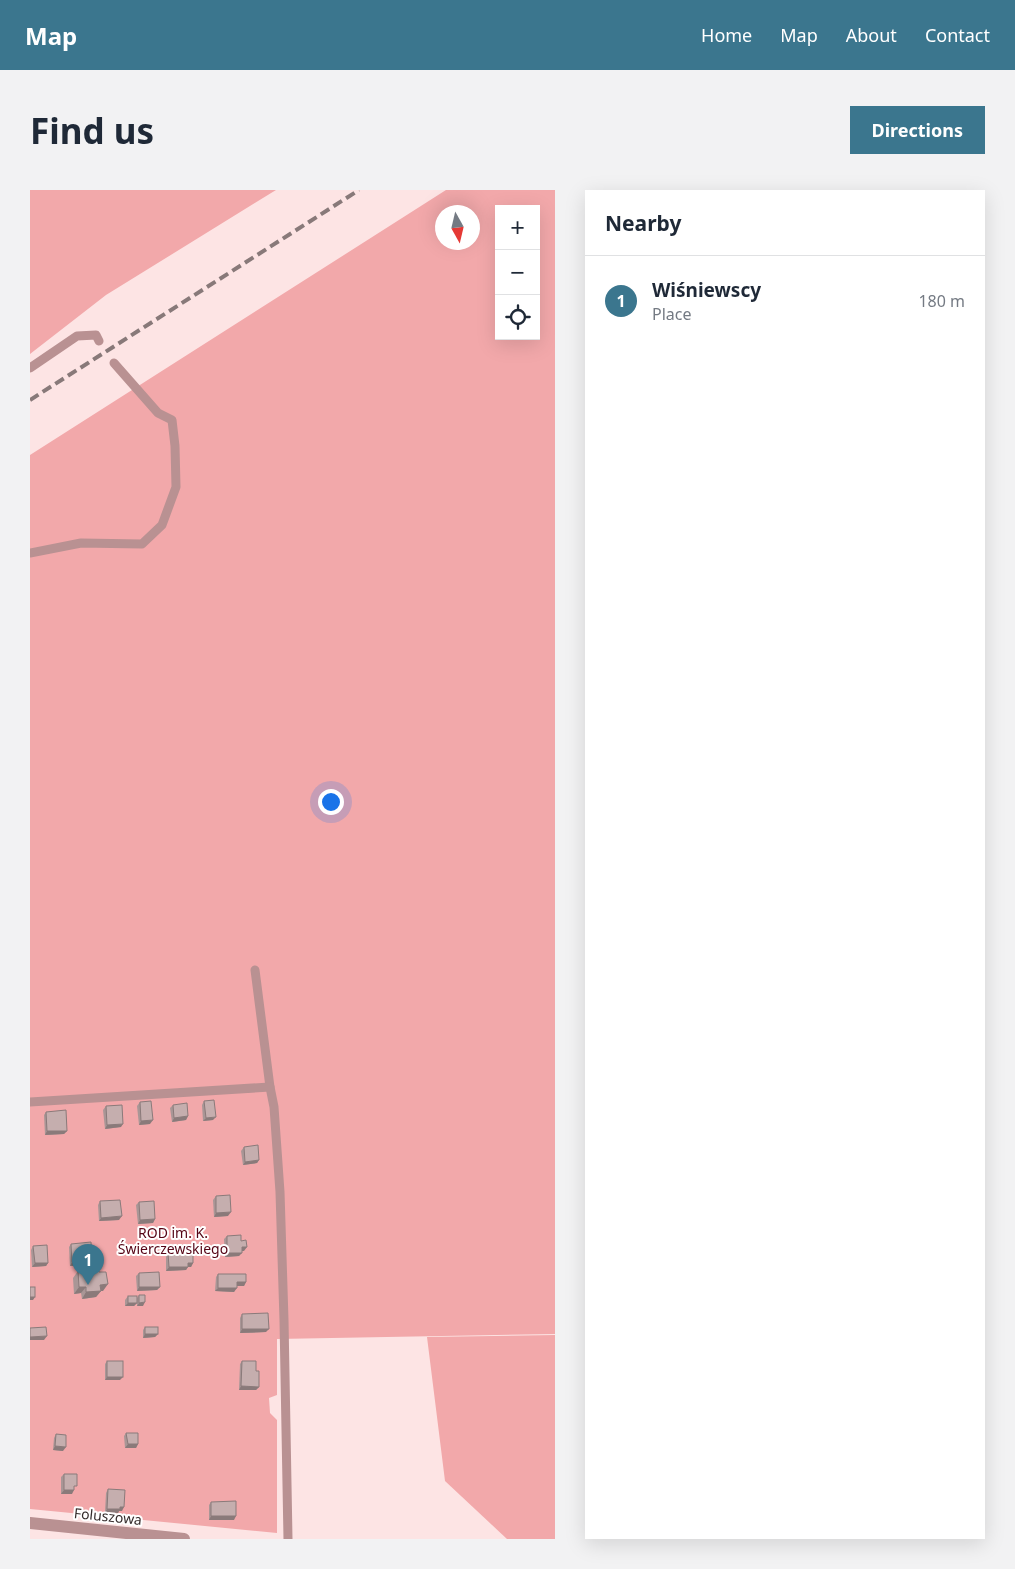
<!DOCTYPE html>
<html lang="en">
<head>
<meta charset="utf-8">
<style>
	:root { --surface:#fff; --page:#f2f2f3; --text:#1f2937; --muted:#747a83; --line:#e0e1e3; --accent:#3b768e }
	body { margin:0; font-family:"Noto Sans",sans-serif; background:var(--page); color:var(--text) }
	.controls { position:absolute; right:15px; top:15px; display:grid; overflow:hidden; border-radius:0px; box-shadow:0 5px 20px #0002 }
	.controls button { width:45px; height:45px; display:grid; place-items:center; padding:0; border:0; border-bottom:1px solid var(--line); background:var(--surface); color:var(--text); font:25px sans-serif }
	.compass { position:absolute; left:405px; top:15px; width:45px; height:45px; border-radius:50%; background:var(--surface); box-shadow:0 5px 20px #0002; rotate:172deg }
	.you { position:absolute; left:300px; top:611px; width:18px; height:18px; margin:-12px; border:4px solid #fff; border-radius:50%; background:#1a73e8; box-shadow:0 0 0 8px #1a73e833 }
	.badge { display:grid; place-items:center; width:32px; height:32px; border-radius:50%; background:var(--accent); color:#fff; font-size:16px; font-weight:700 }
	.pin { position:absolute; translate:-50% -41px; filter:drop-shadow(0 1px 2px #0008) }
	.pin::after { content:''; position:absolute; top:26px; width:18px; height:15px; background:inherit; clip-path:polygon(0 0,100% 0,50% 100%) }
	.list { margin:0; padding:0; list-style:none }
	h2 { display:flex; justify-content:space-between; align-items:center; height:65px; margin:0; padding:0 20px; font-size:21px }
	h2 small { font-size:16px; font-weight:400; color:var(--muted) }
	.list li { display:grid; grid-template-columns:32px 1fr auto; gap:15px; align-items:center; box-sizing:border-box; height:90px; padding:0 20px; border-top:1px solid var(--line) }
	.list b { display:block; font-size:19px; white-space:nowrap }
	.list p { margin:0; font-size:16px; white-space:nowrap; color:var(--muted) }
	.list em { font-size:16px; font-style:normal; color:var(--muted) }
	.icon { flex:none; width:28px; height:28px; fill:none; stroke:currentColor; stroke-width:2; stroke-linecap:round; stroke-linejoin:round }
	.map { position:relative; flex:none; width:525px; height:1349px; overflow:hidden; border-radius:0px }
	header { display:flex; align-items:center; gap:30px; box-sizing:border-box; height:70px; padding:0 25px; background:var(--accent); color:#fff }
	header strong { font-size:24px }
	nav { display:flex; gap:28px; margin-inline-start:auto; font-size:18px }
	.intro { display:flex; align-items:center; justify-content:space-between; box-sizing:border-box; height:120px; padding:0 30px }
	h1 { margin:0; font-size:35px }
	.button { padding:12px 22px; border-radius:0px; background:var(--accent); color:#fff; font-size:18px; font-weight:700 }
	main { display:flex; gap:30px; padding:0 30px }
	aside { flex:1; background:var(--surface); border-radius:0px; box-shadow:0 5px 20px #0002 }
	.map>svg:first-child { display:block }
	.green { fill:#f2a8aa; fill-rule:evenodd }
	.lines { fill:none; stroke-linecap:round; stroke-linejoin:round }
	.lane { stroke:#b99192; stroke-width:9 }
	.street { stroke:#b99192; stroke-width:12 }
	.rail { stroke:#887979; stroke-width:4; stroke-dasharray:10 5; stroke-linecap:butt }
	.wall { fill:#a99696 }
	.shaded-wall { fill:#8a7a7a }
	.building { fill:#c5aeae; stroke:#8a7a7a }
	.labels { text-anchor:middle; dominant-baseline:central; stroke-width:4; stroke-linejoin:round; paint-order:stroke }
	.park-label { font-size:14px; fill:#550415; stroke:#fff }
	.street-label { font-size:14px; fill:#342b2b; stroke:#fff }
</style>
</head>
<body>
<header>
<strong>Map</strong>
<nav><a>Home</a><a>Map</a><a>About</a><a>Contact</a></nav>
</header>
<div class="intro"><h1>Find us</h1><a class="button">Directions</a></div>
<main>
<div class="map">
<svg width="525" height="1349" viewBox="0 0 525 1349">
	<rect width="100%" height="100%" fill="#fde4e4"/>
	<!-- green -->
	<g class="green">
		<path d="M 0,0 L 246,0 L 76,105 L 0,164 Z"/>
		<path d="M 416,0 L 525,0 L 525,1144 L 247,1149 L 247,1205 L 239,1208 L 240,1223 L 247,1230 L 247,1343 L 0,1319 L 0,265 ZM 469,19 L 506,19 L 506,146 L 469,146 ZM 412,22 L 442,22 L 442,52 L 412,52 Z"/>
		<path d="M 525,1145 L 525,1349 L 477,1349 L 415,1291 L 397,1147 Z"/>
	</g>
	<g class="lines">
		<!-- lane -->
		<g class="lane">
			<path d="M 0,178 L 47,146 L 66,145 L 69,151"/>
			<path d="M 0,363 L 51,353 L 112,354 L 132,335 L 146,297 L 145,256 L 142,230 L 128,223 L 84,173"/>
			<path d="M 225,780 L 240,897"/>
			<path d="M 0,912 L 240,897 L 244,917 L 250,1002 L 254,1130 L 258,1349"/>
		</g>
		<!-- street -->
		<path class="street" d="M 0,1333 L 154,1349"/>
		<!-- rail -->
		<path class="rail" d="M 0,210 L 329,0"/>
	</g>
	<!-- wall -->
	<g class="wall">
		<path d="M 174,911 L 183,930 L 173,931 L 172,915 Z"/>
		<path d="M 110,912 L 120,934 L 109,935 L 107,916 Z"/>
		<path d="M 143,915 L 158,926 L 156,930 L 142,932 L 140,918 Z"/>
		<path d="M 76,916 L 91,937 L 75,939 L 73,920 Z"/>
		<path d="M 16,922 L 37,941 L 34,944 L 15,945 L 14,925 Z"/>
		<path d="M 214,957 L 229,970 L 227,973 L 213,975 L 211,961 Z"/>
		<path d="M 186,1006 L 198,1026 L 184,1027 L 183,1010 Z"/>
		<path d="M 70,1011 L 89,1030 L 69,1031 L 68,1015 Z"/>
		<path d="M 109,1012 L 125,1029 L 123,1033 L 108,1034 L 106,1015 Z"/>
		<path d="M 197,1046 L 211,1051 L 214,1061 L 212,1061 L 209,1066 L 195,1067 L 194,1049 Z"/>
		<path d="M 41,1054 L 59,1075 L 40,1076 L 39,1057 Z"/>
		<path d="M 3,1056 L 18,1073 L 16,1076 L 2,1077 L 1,1060 Z"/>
		<path d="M 138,1063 L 163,1073 L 161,1077 L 158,1077 L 156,1080 L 136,1081 L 136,1067 Z"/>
		<path d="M 48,1081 L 73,1101 L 71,1101 L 66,1107 L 52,1109 L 51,1103 L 44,1104 L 43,1088 Z"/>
		<path d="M 109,1083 L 130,1097 L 127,1100 L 107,1101 L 106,1086 Z"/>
		<path d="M 188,1084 L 216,1092 L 214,1096 L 207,1096 L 204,1102 L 185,1101 L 186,1087 Z"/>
		<path d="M 109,1105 L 113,1116 L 107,1116 L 107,1113 L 104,1116 L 95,1116 L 95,1110 L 98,1106 L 107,1108 Z"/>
		<path d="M 212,1124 L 236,1142 L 210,1143 L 210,1128 Z"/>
		<path d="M 115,1137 L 128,1144 L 125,1147 L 113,1148 L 113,1140 Z"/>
		<path d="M 77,1171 L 90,1190 L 75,1190 L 75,1174 Z"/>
		<path d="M 212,1171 L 226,1181 L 229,1197 L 226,1200 L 209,1200 L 210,1174 Z"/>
		<path d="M 96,1243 L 108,1254 L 106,1258 L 95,1258 L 94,1246 Z"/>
		<path d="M 26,1244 L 33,1261 L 23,1260 L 24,1248 Z"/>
		<path d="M 34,1284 L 42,1304 L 31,1304 L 31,1287 Z"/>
		<path d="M 78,1299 L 92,1321 L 89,1321 L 88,1323 L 75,1322 L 76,1303 Z"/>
		<path d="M 181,1312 L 204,1330 L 179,1330 L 179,1315 Z"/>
	</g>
	<!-- shaded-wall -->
	<g class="shaded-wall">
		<path d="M 158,926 L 156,930 L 142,932 L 144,928 Z"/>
		<path d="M 186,927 L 183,930 L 173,931 L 176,928 Z"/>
		<path d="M 123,930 L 120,934 L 109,935 L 111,931 Z"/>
		<path d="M 93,934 L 91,937 L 75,939 L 77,935 Z"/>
		<path d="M 17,941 L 37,941 L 34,944 L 15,945 Z"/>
		<path d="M 229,970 L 227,973 L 213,975 L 215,972 Z"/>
		<path d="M 201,1022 L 198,1026 L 184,1027 L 186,1023 Z"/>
		<path d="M 92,1026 L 89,1030 L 69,1031 L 71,1028 Z"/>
		<path d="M 125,1029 L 123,1033 L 108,1034 L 110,1030 Z"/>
		<path d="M 212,1057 L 217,1057 L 214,1061 L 209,1061 Z"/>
		<path d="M 197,1063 L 212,1063 L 209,1066 L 195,1067 Z"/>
		<path d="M 62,1071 L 59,1075 L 40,1076 L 42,1072 Z"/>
		<path d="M 5,1073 L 18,1073 L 16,1076 L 2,1077 Z"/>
		<path d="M 158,1073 L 163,1073 L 161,1077 L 158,1077 L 156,1080 L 136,1081 L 139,1077 Z"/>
		<path d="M 207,1092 L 216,1092 L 214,1096 L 204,1096 Z"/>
		<path d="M 78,1094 L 73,1101 L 71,1101 L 66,1107 L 52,1109 L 56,1102 L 70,1095 Z"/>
		<path d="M 49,1097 L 56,1097 L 51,1103 L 44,1104 Z"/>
		<path d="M 109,1097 L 130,1097 L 127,1100 L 107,1101 Z"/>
		<path d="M 188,1098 L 207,1098 L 204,1102 L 185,1101 Z"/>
		<path d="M 0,1107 L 5,1107 L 3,1110 L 0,1110 Z"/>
		<path d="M 115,1112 L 113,1116 L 107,1116 L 109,1113 Z"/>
		<path d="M 98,1113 L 107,1113 L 104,1116 L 95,1116 Z"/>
		<path d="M 212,1139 L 239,1139 L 236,1142 L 210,1143 Z"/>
		<path d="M 115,1144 L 128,1144 L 125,1147 L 113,1148 Z"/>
		<path d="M 17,1146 L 14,1150 L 0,1150 L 0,1147 Z"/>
		<path d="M 77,1187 L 93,1187 L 90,1190 L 75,1190 Z"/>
		<path d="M 211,1196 L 229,1197 L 226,1200 L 209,1200 Z"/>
		<path d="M 98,1254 L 108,1254 L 106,1258 L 95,1258 Z"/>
		<path d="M 25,1256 L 36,1257 L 33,1261 L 23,1260 Z"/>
		<path d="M 34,1300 L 44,1300 L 42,1304 L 31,1304 Z"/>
		<path d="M 90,1317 L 94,1317 L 92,1321 L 89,1321 L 88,1323 L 75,1322 L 77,1319 Z"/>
		<path d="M 181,1326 L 206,1326 L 204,1330 L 179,1330 Z"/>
	</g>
	<!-- building -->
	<g class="building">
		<path d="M 184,910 L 186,927 L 176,928 L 174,911 Z"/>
		<path d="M 121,911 L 123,930 L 111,931 L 110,912 Z"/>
		<path d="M 157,913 L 158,926 L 144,928 L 143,915 Z"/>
		<path d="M 92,915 L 93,934 L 77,935 L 76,916 Z"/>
		<path d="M 36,920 L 37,941 L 17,941 L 16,922 Z"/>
		<path d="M 228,955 L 229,970 L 215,972 L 214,957 Z"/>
		<path d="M 200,1005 L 201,1022 L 186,1023 L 186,1006 Z"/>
		<path d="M 90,1010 L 92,1026 L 71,1028 L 70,1011 Z"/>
		<path d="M 124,1011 L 125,1029 L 110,1030 L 109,1012 Z"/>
		<path d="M 211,1045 L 211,1051 L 216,1050 L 217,1057 L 212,1057 L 212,1063 L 197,1063 L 197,1046 Z"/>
		<path d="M 61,1052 L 62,1071 L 42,1072 L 41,1054 Z"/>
		<path d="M 17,1055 L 18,1073 L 5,1073 L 3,1056 Z"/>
		<path d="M 163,1062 L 163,1073 L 158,1073 L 158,1077 L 139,1077 L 138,1063 Z"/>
		<path d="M 68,1079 L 69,1082 L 76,1082 L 78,1094 L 70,1095 L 71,1101 L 56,1102 L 56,1097 L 49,1097 L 48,1081 Z"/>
		<path d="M 129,1082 L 130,1097 L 109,1097 L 109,1083 Z"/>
		<path d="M 188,1084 L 216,1084 L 216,1092 L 207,1092 L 207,1098 L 188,1098 Z"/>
		<rect x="0" y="1097" width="5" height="10"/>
		<path d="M 109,1105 L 115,1105 L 115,1112 L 109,1113 Z"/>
		<rect x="98" y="1106" width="9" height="7"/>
		<path d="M 238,1123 L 239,1139 L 212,1139 L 212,1124 Z"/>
		<path d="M 16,1137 L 17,1146 L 0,1147 L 0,1138 Z"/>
		<rect x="115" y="1137" width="13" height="7"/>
		<rect x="77" y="1171" width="16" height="16"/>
		<path d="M 212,1171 L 226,1171 L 226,1181 L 229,1181 L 229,1197 L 211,1196 Z"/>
		<path d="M 96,1243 L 108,1243 L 108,1254 L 98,1254 Z"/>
		<path d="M 26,1244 L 36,1245 L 36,1257 L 25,1256 Z"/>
		<path d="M 34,1284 L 47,1284 L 47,1296 L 44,1296 L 44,1300 L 34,1300 Z"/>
		<path d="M 78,1299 L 95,1300 L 94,1317 L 90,1317 L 90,1319 L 77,1319 Z"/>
		<path d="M 206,1311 L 206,1326 L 181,1326 L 181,1312 Z"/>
	</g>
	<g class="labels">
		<!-- park labels -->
		<g class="park-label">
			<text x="143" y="1042">ROD im. K.<tspan x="143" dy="16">Świerczewskiego</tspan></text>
		</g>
		<!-- street labels -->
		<g class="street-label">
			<text transform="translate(78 1326) rotate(6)">Foluszowa</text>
		</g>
	</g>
</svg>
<div class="controls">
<button>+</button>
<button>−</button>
<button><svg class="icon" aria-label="locate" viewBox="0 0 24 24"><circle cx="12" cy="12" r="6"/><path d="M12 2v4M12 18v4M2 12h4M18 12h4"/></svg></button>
</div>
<svg class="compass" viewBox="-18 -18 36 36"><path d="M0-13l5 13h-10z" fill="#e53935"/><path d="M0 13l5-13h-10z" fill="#747a83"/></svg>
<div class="you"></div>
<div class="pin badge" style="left:58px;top:1095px">1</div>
</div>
<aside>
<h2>Nearby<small></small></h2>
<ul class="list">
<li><span class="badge">1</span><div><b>Wiśniewscy</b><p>Place</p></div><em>180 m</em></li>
</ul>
</aside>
</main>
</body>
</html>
